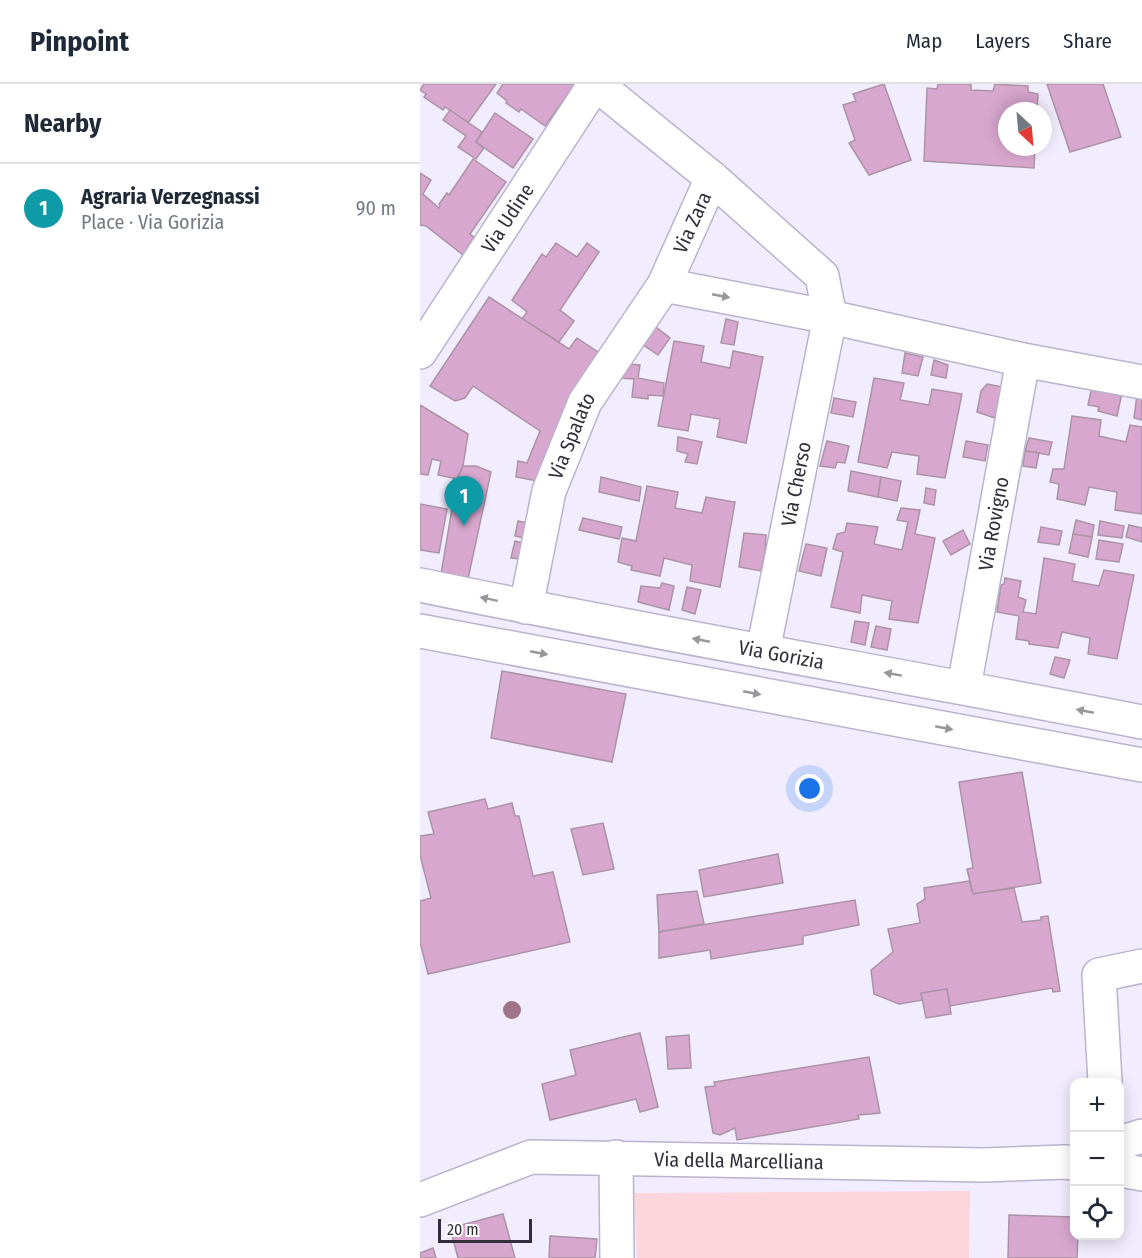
<!DOCTYPE html>
<html lang="en">
<head>
<meta charset="utf-8">
<style>
	:root { --surface:#fff; --page:#f6f6f7; --text:#1f2937; --muted:#747a83; --line:#e0e1e3; --accent:#5e5e2b }
	body { margin:0; font-family:"Fira Sans Condensed",sans-serif; background:var(--page); color:var(--text) }
	.controls { position:absolute; right:18px; bottom:18px; display:grid; overflow:hidden; border-radius:12px; box-shadow:0 3px 15px #0003 }
	.controls button { width:54px; height:54px; display:grid; place-items:center; padding:0; border:0; border-bottom:2px solid var(--line); background:var(--surface); color:var(--text); font:30px sans-serif }
	.compass { position:absolute; left:578px; top:18px; width:54px; height:54px; border-radius:50%; background:var(--surface); box-shadow:0 3px 15px #0003; rotate:154deg }
	.scale { position:absolute; left:18px; bottom:15px; width:94px; box-sizing:border-box; padding-left:6px; border:3px solid #322f3a; border-top:0; font-size:16px; line-height:21px; white-space:nowrap; color:#322f3a; -webkit-text-stroke:4px #fdfdfd; paint-order:stroke }
	.you { position:absolute; left:390px; top:705px; width:21px; height:21px; margin:-15px; border:4px solid #fff; border-radius:50%; background:#1a73e8; box-shadow:0 0 0 9px #1a73e833 }
	.badge { display:grid; place-items:center; width:39px; height:39px; border-radius:50%; background:var(--accent); color:#fff; font-size:20px; font-weight:700 }
	.pin { position:absolute; translate:-50% -50px; filter:drop-shadow(0 2px 3px #0008) }
	.pin::after { content:''; position:absolute; top:32px; width:21px; height:18px; background:inherit; clip-path:polygon(0 0,100% 0,50% 100%) }
	.list { margin:0; padding:0; list-style:none }
	h2 { display:flex; justify-content:space-between; align-items:center; height:78px; margin:0; padding:0 24px; font-size:26px }
	h2 small { font-size:20px; font-weight:400; color:var(--muted) }
	.list li { display:grid; grid-template-columns:39px 1fr auto; gap:18px; align-items:center; box-sizing:border-box; height:90px; padding:0 24px; border-top:2px solid var(--line) }
	.list b { display:block; font-size:22px; white-space:nowrap }
	.list p { margin:0; font-size:20px; white-space:nowrap; color:var(--muted) }
	.list em { font-size:20px; font-style:normal; color:var(--muted) }
	.icon { flex:none; width:33px; height:33px; fill:none; stroke:currentColor; stroke-width:2; stroke-linecap:round; stroke-linejoin:round }
	.map { position:relative; flex:none; width:722px; height:1174px; overflow:hidden }
	header { display:flex; align-items:center; gap:36px; box-sizing:border-box; height:84px; padding:0 30px; background:var(--surface); border-bottom:2px solid var(--line) }
	header strong { font-size:28px }
	nav { display:flex; gap:33px; margin-inline-start:auto; font-size:21px }
	main { display:flex }
	aside { flex:1; background:var(--surface) }
	.map>svg:first-child { display:block }
	.garden { fill:#fdd5dc }
	.building { fill:#d8a7cf; stroke:#ab93a6; stroke-width:1.5 }
	.lines { fill:none; stroke-linecap:round; stroke-linejoin:round }
	.minor-casing { stroke:#bab3cd; stroke-width:36 }
	.minor { stroke:#fff; stroke-width:33 }
	.tree { fill:#9f7388 }
	.oneway { fill:#98979c }
	.labels { text-anchor:middle; dominant-baseline:central; stroke-width:6; stroke-linejoin:round; paint-order:stroke }
	.street-label { font-size:20px; fill:#322f3a; stroke:#fdfdfd }
</style>
</head>
<body>
<header>
<strong>Pinpoint</strong>
<nav><a>Map</a><a>Layers</a><a>Share</a></nav>
</header>
<main>
<aside>
<h2>Nearby<small></small></h2>
<ul class="list">
<li><span class="badge" style="background:#0f9aa8">1</span><div><b>Agraria Verzegnassi</b><p>Place · Via Gorizia</p></div><em>90 m</em></li>
</ul>
</aside>
<div class="map">
<svg width="722" height="1174" viewBox="0 0 722 1174">
	<rect width="100%" height="100%" fill="#f2edfe"/>
	<!-- garden -->
	<path class="garden" d="M 550,1107 L 549,1174 L 217,1174 L 214,1109 Z"/>
	<!-- building -->
	<g class="building">
		<path d="M 4,0 L 76,0 L 48,39 L 25,23 L 23,26 L 4,13 L 6,10 L 0,6 Z"/>
		<path d="M 83,0 L 155,0 L 125,42 L 101,25 L 99,28 L 86,19 L 87,17 L 77,9 Z"/>
		<path d="M 464,0 L 491,76 L 449,91 L 429,59 L 435,56 L 423,21 L 436,17 L 433,10 Z"/>
		<path d="M 518,0 L 551,0 L 551,6 L 573,7 L 575,0 L 608,2 L 608,8 L 618,10 L 617,27 L 587,27 L 587,63 L 615,63 L 614,84 L 504,77 L 507,4 L 517,5 Z"/>
		<path d="M 627,0 L 683,0 L 701,53 L 650,68 Z"/>
		<path d="M 30,26 L 62,48 L 56,58 L 64,64 L 56,75 L 38,63 L 46,52 L 23,36 Z"/>
		<path d="M 75,29 L 113,55 L 93,84 L 56,58 Z"/>
		<path d="M 53,75 L 86,98 L 50,150 L 54,153 L 43,171 L 6,142 L 0,141 L 0,89 L 11,96 L 3,110 L 19,124 L 20,122 L 19,120 L 27,109 L 29,111 Z"/>
		<path d="M 136,159 L 157,173 L 167,159 L 179,168 L 140,226 L 154,237 L 139,258 L 102,235 L 107,228 L 92,216 L 122,170 L 126,173 Z"/>
		<path d="M 69,213 L 149,265 L 157,254 L 178,268 L 131,357 L 122,398 L 96,393 L 98,377 L 107,379 L 120,347 L 53,302 L 45,314 L 35,317 L 10,302 Z"/>
		<path d="M 306,235 L 318,238 L 314,261 L 301,259 Z"/>
		<path d="M 232,240 L 250,254 L 238,271 L 219,258 Z"/>
		<path d="M 254,257 L 284,262 L 281,278 L 310,284 L 313,267 L 343,273 L 326,359 L 297,353 L 300,335 L 271,330 L 268,347 L 238,342 Z"/>
		<path d="M 485,269 L 503,273 L 498,292 L 482,289 Z"/>
		<path d="M 514,276 L 528,281 L 526,294 L 511,291 Z"/>
		<path d="M 207,280 L 220,281 L 218,294 L 244,299 L 243,312 L 228,311 L 228,315 L 212,313 L 214,295 L 199,294 Z"/>
		<path d="M 454,294 L 484,299 L 480,316 L 509,321 L 512,305 L 542,310 L 525,394 L 497,390 L 499,372 L 472,368 L 467,384 L 438,378 Z"/>
		<path d="M 567,300 L 583,303 L 575,334 L 557,328 L 561,307 Z"/>
		<path d="M 672,302 L 702,309 L 697,332 L 678,327 L 679,323 L 668,321 Z"/>
		<path d="M 717,311 L 722,312 L 722,336 L 714,334 Z"/>
		<path d="M 414,314 L 436,318 L 433,333 L 411,329 Z"/>
		<path d="M 0,321 L 48,350 L 43,382 L 37,395 L 18,391 L 21,377 L 12,375 L 8,391 L 0,390 Z"/>
		<path d="M 652,332 L 681,336 L 679,352 L 706,358 L 710,341 L 722,343 L 722,430 L 695,426 L 697,408 L 669,403 L 665,421 L 637,415 L 639,400 L 630,398 L 633,385 L 644,385 Z"/>
		<path d="M 258,353 L 282,358 L 277,380 L 265,378 L 268,370 L 257,367 Z"/>
		<path d="M 609,354 L 632,358 L 629,371 L 605,367 Z"/>
		<path d="M 407,357 L 429,362 L 425,379 L 417,378 L 415,384 L 400,382 Z"/>
		<path d="M 546,357 L 568,361 L 565,377 L 543,373 Z"/>
		<path d="M 605,367 L 619,369 L 616,384 L 603,382 Z"/>
		<path d="M 43,382 L 56,382 L 71,388 L 48,495 L 21,490 L 37,395 Z"/>
		<path d="M 431,387 L 461,393 L 458,413 L 428,407 Z"/>
		<path d="M 181,393 L 221,403 L 219,417 L 179,408 Z"/>
		<path d="M 461,393 L 481,397 L 477,417 L 458,413 Z"/>
		<path d="M 227,402 L 258,408 L 255,424 L 282,429 L 286,413 L 315,418 L 300,503 L 270,497 L 272,481 L 244,474 L 240,492 L 211,486 L 212,482 L 198,478 L 202,454 L 216,457 Z"/>
		<path d="M 506,404 L 516,406 L 514,421 L 504,419 Z"/>
		<path d="M 0,420 L 27,425 L 19,469 L 0,466 Z"/>
		<path d="M 481,424 L 500,426 L 495,450 L 515,454 L 498,539 L 469,535 L 472,517 L 442,511 L 440,529 L 411,523 L 423,468 L 413,465 L 417,450 L 425,448 L 427,439 L 458,443 L 454,460 L 482,466 L 488,438 L 477,436 Z"/>
		<path d="M 163,434 L 202,443 L 199,455 L 159,446 Z"/>
		<path d="M 656,436 L 674,441 L 672,453 L 653,450 Z"/>
		<path d="M 98,437 L 108,439 L 104,454 L 95,452 Z"/>
		<path d="M 680,437 L 704,442 L 702,454 L 678,451 Z"/>
		<path d="M 709,441 L 722,444 L 722,458 L 706,453 Z"/>
		<path d="M 621,443 L 642,447 L 639,461 L 618,458 Z"/>
		<path d="M 543,446 L 550,460 L 531,471 L 523,457 Z"/>
		<path d="M 324,449 L 346,451 L 345,468 L 341,487 L 319,483 Z"/>
		<path d="M 653,450 L 672,453 L 668,473 L 649,469 Z"/>
		<path d="M 679,456 L 703,460 L 699,478 L 676,475 Z"/>
		<path d="M 95,457 L 103,459 L 100,475 L 91,474 Z"/>
		<path d="M 386,460 L 407,464 L 401,492 L 379,487 Z"/>
		<path d="M 624,474 L 655,480 L 652,497 L 679,502 L 684,486 L 714,491 L 697,575 L 668,570 L 670,554 L 642,548 L 638,564 L 609,560 L 609,557 L 596,555 L 599,532 L 577,528 L 581,501 L 584,500 L 585,494 L 601,497 L 598,513 L 606,516 L 603,528 L 616,530 Z"/>
		<path d="M 242,499 L 254,502 L 249,526 L 218,518 L 221,502 L 240,504 Z"/>
		<path d="M 267,503 L 281,506 L 275,530 L 262,526 Z"/>
		<path d="M 435,537 L 449,539 L 445,561 L 431,558 Z"/>
		<path d="M 456,542 L 471,545 L 467,566 L 451,563 Z"/>
		<path d="M 635,573 L 650,576 L 644,594 L 630,590 Z"/>
		<path d="M 82,587 L 206,610 L 192,678 L 71,654 Z"/>
		<path d="M 602,688 L 621,799 L 553,810 L 547,785 L 553,784 L 539,698 Z"/>
		<path d="M 65,715 L 68,725 L 92,719 L 95,732 L 99,732 L 113,792 L 133,788 L 150,858 L 8,890 L 0,858 L 0,817 L 11,814 L 0,771 L 0,752 L 14,750 L 8,728 Z"/>
		<path d="M 183,739 L 194,785 L 163,791 L 151,745 Z"/>
		<path d="M 358,770 L 363,799 L 284,813 L 279,786 Z"/>
		<path d="M 549,797 L 553,810 L 594,804 L 602,838 L 621,836 L 621,833 L 628,832 L 640,907 L 633,908 L 632,904 L 530,922 L 527,905 L 501,909 L 503,916 L 479,920 L 454,910 L 451,886 L 473,868 L 468,845 L 500,839 L 497,820 L 505,815 L 504,804 Z"/>
		<path d="M 277,807 L 284,840 L 239,848 L 237,811 Z"/>
		<path d="M 435,816 L 439,841 L 383,852 L 383,860 L 291,875 L 290,866 L 239,874 L 239,848 Z"/>
		<path d="M 527,905 L 531,930 L 506,934 L 501,909 Z"/>
		<path d="M 220,949 L 238,1023 L 220,1028 L 216,1015 L 130,1036 L 122,1000 L 156,991 L 150,966 Z"/>
		<path d="M 269,951 L 271,984 L 248,985 L 246,953 Z"/>
		<path d="M 449,973 L 460,1029 L 438,1031 L 439,1035 L 317,1056 L 315,1044 L 300,1051 L 293,1049 L 285,1003 L 295,1002 L 294,998 Z"/>
		<path d="M 83,1130 L 95,1174 L 38,1174 L 30,1144 Z"/>
		<path d="M 589,1131 L 654,1133 L 654,1152 L 658,1152 L 657,1174 L 588,1174 Z"/>
		<path d="M 130,1152 L 177,1155 L 175,1174 L 129,1174 Z"/>
		<path d="M 13,1164 L 16,1174 L 0,1174 L 0,1169 Z"/>
	</g>
	<g class="lines">
		<defs>
			<g id="minor">
				<path d="M 176,0 L 292,94 L 402,192 L 410,233 L 343,567"/>
				<path d="M 244,201 L 410,233 L 603,276 L 722,298"/>
				<path id="s1" d="M 0,268 L 175,0"/>
				<path id="s2" d="M 0,501 C 240,551 482,591 722,638"/>
				<path id="s3" d="M 106,523 L 129,407 L 165,318 L 244,201 L 292,94"/>
				<path d="M 0,547 L 722,681"/>
				<path id="s4" d="M 544,603 L 603,276"/>
				<path d="M 685,998 L 679,891 L 722,882"/>
				<path d="M 700,1059 L 722,1052"/>
				<path d="M 196,1073 L 197,1174"/>
				<path d="M 700,1086 L 722,1090"/>
				<path id="s5" d="M 0,1116 L 111,1073 L 564,1081 L 645,1078 L 654,1079"/>
			</g>
		</defs>
		<!-- minor casing -->
		<use href="#minor" class="minor-casing"/>
		<!-- minor -->
		<use href="#minor" class="minor"/>
	</g>
	<!-- trees -->
	<circle class="tree" cx="92" cy="926" r="9"/>
	<!-- one-way arrows -->
	<defs><path id="oneway-solid" d="M-6-.8H1V-3.2L6.5 0L1 3.2V.8H-6Z" transform="scale(1.5)"/></defs>
	<g class="oneway">
		<use href="#oneway-solid" transform="translate(301 212) rotate(11)"/>
		<use href="#oneway-solid" transform="translate(69 515) rotate(-168)"/>
		<use href="#oneway-solid" transform="translate(281 556) rotate(-169)"/>
		<use href="#oneway-solid" transform="translate(119 569) rotate(11)"/>
		<use href="#oneway-solid" transform="translate(473 590) rotate(-170)"/>
		<use href="#oneway-solid" transform="translate(332 609) rotate(11)"/>
		<use href="#oneway-solid" transform="translate(665 627) rotate(-169)"/>
		<use href="#oneway-solid" transform="translate(524 644) rotate(11)"/>
	</g>
	<g class="labels">
		<!-- street labels -->
		<g class="street-label">
			<text stroke="none"><textPath href="#s1" startOffset="160">Via Udine</textPath></text>
			<text stroke="none"><textPath href="#s3" startOffset="424">Via Zara</textPath></text>
			<text stroke="none"><textPath href="#s3" startOffset="178">Via Spalato</textPath></text>
			<text transform="translate(376 400) rotate(-79)">Via Cherso</text>
			<text stroke="none"><textPath href="#s4" startOffset="166">Via Rovigno</textPath></text>
			<text stroke="none"><textPath href="#s2" startOffset="368">Via Gorizia</textPath></text>
			<text stroke="none"><textPath href="#s5" startOffset="327">Via della Marcelliana</textPath></text>
		</g>
	</g>
</svg>
<div class="controls">
<button>+</button>
<button>−</button>
<button><svg class="icon" aria-label="locate" viewBox="0 0 24 24"><circle cx="12" cy="12" r="6"/><path d="M12 2v4M12 18v4M2 12h4M18 12h4"/></svg></button>
</div>
<svg class="compass" viewBox="-18 -18 36 36"><path d="M0-13l5 13h-10z" fill="#e53935"/><path d="M0 13l5-13h-10z" fill="#747a83"/></svg>
<div class="scale">20 m</div>
<div class="you"></div>
<div class="pin badge" style="left:44px;top:442px;background:#0f9aa8">1</div>
</div>
</main>
</body>
</html>
